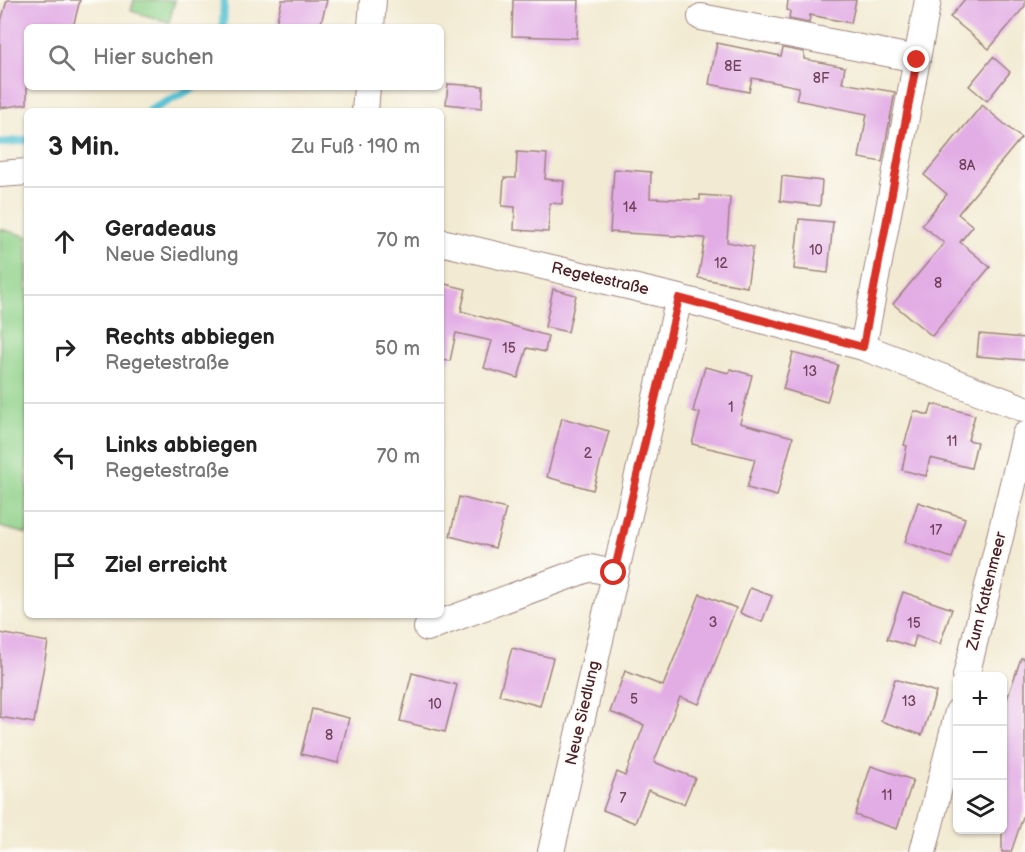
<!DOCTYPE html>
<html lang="de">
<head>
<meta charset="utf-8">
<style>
	:root { --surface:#fff; --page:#f6f6f6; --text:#222; --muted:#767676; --line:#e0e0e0 }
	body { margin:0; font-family:"Balsamiq Sans",sans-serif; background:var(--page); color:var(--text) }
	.controls { position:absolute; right:18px; bottom:18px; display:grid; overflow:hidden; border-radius:9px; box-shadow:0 2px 4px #0004 }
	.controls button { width:54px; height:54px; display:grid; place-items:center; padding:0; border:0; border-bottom:2px solid var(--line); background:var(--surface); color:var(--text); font:30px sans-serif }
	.stop { position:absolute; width:18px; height:18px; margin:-14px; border:4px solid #d93025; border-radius:50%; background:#fff }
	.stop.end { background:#d93025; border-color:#fff; box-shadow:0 2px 6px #0008 }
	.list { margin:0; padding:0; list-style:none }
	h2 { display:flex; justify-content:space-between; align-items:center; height:78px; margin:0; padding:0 24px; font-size:26px }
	h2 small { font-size:20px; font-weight:400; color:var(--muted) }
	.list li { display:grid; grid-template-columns:39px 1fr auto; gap:18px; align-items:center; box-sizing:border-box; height:108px; padding:0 24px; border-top:2px solid var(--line) }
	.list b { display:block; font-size:22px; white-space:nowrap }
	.list p { margin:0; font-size:20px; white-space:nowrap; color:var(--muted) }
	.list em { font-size:20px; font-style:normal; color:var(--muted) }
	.icon { flex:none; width:33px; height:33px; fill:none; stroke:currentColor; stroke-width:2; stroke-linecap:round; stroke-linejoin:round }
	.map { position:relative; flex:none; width:1025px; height:852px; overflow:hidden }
	.search { position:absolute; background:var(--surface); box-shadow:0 2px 4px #0004; left:24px; top:24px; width:420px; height:66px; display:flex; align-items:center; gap:15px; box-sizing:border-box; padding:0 21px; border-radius:9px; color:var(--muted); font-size:22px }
	.panel { position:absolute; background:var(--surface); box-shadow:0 2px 4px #0004; left:24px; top:108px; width:420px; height:510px; border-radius:9px }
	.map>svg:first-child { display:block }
	.green { fill:#8ed088; stroke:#6c785a; stroke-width:1.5 }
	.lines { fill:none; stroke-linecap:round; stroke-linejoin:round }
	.stream { stroke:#59c3d4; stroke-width:8 }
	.building { fill:#e2ace5 }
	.street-casing { stroke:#9e847e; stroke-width:28 }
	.street { stroke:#fff; stroke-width:26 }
	.route { stroke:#d93025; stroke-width:8 }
	.labels { text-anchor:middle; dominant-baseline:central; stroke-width:4.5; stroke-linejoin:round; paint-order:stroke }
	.number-label { font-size:14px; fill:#70425a }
	.street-label { font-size:16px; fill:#4a1f2b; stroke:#fdfcf7 }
</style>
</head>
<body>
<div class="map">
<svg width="1025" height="852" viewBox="0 0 1025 852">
	<rect width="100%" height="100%" fill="#fdfcf7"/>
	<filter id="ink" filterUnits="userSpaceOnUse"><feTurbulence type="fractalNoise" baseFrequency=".0167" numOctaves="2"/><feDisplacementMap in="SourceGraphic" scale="12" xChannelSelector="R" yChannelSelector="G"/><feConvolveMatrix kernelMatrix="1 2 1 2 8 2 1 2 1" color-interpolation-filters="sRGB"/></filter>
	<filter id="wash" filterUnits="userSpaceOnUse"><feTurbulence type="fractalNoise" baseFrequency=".008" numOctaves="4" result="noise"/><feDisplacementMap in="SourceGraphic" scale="24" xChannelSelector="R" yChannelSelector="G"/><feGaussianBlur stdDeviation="1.35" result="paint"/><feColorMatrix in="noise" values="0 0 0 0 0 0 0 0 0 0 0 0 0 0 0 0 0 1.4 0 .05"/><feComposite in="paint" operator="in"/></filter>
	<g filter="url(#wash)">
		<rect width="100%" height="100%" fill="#f2ead2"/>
		<!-- green -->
		<g class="green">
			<path d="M 134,0 L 175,0 L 169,22 L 131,11 Z"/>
			<path d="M 0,229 L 27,236 L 27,534 L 0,527 Z"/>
		</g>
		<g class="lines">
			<!-- stream -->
			<g class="stream">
				<path d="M 223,27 L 224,0"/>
				<path d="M 149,111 L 195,87"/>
				<path d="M 0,143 L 27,140"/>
			</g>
		</g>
		<g id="blocks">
			<!-- building -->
			<g class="building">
				<path d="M 7,0 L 80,0 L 73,27 L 27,27 L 27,104 L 0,108 L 0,25 Z"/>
				<path d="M 282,0 L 327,0 L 320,27 L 289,27 L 276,23 Z"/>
				<path d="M 513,0 L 579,0 L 577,38 L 512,36 Z"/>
				<path d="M 788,0 L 856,0 L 851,23 L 810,15 L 809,23 L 789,19 L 790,11 L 787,10 Z"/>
				<path d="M 964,0 L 1025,0 L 1025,6 L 989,49 L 950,17 Z"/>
				<path d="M 717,43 L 781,56 L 783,48 L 804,52 L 804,59 L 845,67 L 842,83 L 895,92 L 882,162 L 859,158 L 867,114 L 796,100 L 799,87 L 752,78 L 749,92 L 709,84 Z"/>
				<path d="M 993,57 L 1010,72 L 987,101 L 969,86 Z"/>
				<path d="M 448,84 L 483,86 L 482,108 L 446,104 Z"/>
				<path d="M 982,105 L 1021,138 L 958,214 L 973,226 L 960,242 L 990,267 L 932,336 L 893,304 L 944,243 L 922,225 L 947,194 L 924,175 Z"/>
				<path d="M 517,152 L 547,154 L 545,179 L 564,181 L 562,204 L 550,203 L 548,232 L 514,230 L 515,207 L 502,206 L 504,178 L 516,178 Z"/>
				<path d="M 614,169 L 651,172 L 650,198 L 700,200 L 700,195 L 730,197 L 727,242 L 753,247 L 747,287 L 698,278 L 705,238 L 610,232 Z"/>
				<path d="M 782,176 L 822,181 L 820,206 L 780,201 Z"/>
				<path d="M 799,219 L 833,222 L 828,273 L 794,269 Z"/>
				<path d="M 441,283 L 466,289 L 461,311 L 548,336 L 545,352 L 527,348 L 518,378 L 484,368 L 492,341 L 456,333 L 450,361 L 441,360 Z"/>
				<path d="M 553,289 L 576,295 L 568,332 L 545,327 Z"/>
				<path d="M 979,334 L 1025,338 L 1025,360 L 977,356 Z"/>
				<path d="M 793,353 L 838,365 L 827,402 L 783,389 Z"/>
				<path d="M 705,367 L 729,373 L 730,369 L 752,375 L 740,423 L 793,437 L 777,496 L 747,488 L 755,459 L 692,444 L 700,413 L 693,411 Z"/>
				<path d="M 932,404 L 975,415 L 968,440 L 977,442 L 971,468 L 930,458 L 926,476 L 902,470 L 907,446 L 904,445 L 914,411 L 929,415 Z"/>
				<path d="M 562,418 L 609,431 L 593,490 L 547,477 Z"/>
				<path d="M 459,497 L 506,509 L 495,548 L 450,536 Z"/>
				<path d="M 918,502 L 965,518 L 952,558 L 905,542 Z"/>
				<path d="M 750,588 L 772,596 L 762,622 L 740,613 Z"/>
				<path d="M 903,592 L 952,609 L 940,644 L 916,636 L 913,647 L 887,639 Z"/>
				<path d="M 700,594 L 736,608 L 699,704 L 680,697 L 654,762 L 695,778 L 684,804 L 648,790 L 635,823 L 603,810 L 617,772 L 625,776 L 644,725 L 610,712 L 625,671 L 663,686 Z"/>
				<path d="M 0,633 L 48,642 L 34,723 L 0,717 Z"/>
				<path d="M 512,648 L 553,658 L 540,706 L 499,695 Z"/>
				<path d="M 1021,658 L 1025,659 L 1025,811 L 1011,852 L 1002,852 L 1002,714 Z"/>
				<path d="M 412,673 L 457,685 L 445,732 L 400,721 Z"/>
				<path d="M 895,679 L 936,692 L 922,735 L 881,721 Z"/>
				<path d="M 312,709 L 349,718 L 338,763 L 301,754 Z"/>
				<path d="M 871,766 L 913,780 L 897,829 L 855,815 Z"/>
			</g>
		</g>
	</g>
	<g filter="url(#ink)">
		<use href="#blocks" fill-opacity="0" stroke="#9e847e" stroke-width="1.5"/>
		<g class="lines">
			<defs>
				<g id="street">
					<path d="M 701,17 L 917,59"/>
					<path d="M 371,27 L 373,0"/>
					<path d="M 365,111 L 367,87"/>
					<path d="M 0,174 L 27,172"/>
					<path d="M 441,242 L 679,298 L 863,347 L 1025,409"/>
					<path d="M 863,347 L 928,0"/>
					<path d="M 427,628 L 590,568 L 614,573"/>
					<path d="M 966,676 L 1025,435"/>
					<path d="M 551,852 L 679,298"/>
					<path d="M 923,852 L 958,712"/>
				</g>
			</defs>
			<!-- street casing -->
			<use href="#street" class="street-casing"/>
			<!-- street -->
			<use href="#street" class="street"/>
		</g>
	</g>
	<g class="lines" filter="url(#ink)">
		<!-- route -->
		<path class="route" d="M 614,573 L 679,298 L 863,347 L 917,60"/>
	</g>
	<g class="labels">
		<!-- number labels -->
		<g class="number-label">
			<text x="733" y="66">8E</text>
			<text x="821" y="78">8F</text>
			<text x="967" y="165">8A</text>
			<text x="630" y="207">14</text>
			<text x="816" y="250">10</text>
			<text x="721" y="263">12</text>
			<text x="938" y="283">8</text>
			<text x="509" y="348">15</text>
			<text x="810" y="371">13</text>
			<text x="731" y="407">1</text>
			<text x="952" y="441">11</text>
			<text x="588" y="453">2</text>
			<text x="936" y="530">17</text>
			<text x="713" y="622">3</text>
			<text x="914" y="623">15</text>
			<text x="634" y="699">5</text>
			<text x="909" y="701">13</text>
			<text x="435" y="704">10</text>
			<text x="329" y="735">8</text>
			<text x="887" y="795">11</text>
			<text x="623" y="798">7</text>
		</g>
		<!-- street labels -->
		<g class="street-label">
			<text transform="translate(600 279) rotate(13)">Regetestraße</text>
			<text transform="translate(987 591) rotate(-76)">Zum Kattenmeer</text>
			<text transform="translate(583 713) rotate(-77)">Neue Siedlung</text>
		</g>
	</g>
</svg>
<div class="controls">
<button>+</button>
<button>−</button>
<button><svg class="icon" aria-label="layers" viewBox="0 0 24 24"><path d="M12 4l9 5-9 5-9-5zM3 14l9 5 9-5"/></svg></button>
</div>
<div class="stop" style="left:614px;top:573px"></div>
<div class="stop end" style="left:917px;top:60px"></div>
<div class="search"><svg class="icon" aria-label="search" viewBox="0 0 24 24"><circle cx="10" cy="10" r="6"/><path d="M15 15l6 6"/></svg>Hier suchen</div>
<section class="panel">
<h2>3 Min.<small>Zu Fuß · 190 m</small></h2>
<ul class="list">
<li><svg class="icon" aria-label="ahead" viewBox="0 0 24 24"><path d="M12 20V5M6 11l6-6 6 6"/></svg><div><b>Geradeaus</b><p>Neue Siedlung</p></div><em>70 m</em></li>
<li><svg class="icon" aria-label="right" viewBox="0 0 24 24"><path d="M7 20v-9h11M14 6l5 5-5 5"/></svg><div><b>Rechts abbiegen</b><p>Regetestraße</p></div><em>50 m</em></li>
<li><svg class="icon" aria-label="left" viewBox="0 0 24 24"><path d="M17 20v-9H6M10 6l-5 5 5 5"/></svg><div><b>Links abbiegen</b><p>Regetestraße</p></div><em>70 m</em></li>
<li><svg class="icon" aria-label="arrive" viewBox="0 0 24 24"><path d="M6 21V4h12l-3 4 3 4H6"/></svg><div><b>Ziel erreicht</b></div></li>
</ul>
</section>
</div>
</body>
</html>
